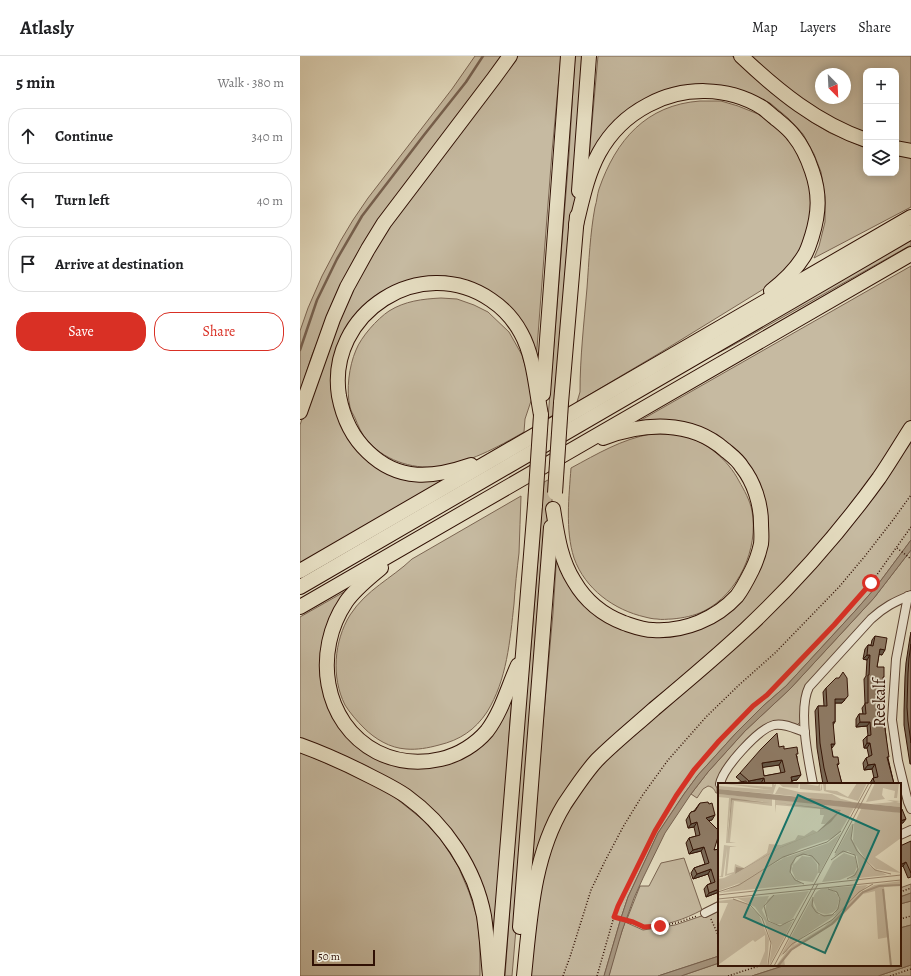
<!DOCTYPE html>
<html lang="en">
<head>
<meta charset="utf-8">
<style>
	:root { --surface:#fff; --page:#f2f2f2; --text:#202124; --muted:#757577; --line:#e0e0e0; --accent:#d93025 }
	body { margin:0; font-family:Alegreya,serif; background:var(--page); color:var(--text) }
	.controls { position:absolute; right:12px; top:12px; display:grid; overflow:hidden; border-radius:8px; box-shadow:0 2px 10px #0003 }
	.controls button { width:36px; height:36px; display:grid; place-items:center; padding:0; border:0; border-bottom:1px solid var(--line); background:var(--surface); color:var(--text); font:20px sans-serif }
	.compass { position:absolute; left:515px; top:12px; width:36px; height:36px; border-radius:50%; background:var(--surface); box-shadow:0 2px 10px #0003; rotate:156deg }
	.scale { position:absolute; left:12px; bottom:10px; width:63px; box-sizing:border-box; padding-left:4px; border:2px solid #301004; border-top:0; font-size:11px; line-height:14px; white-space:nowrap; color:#301004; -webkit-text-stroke:3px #eee9d7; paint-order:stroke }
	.stop { position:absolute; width:12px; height:12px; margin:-9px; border:3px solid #d93025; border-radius:50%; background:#fff }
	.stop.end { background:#d93025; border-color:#fff; box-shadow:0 1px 4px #0008 }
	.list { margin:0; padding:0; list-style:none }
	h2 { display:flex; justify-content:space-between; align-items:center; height:52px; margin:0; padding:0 16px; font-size:17px }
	h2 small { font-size:13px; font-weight:400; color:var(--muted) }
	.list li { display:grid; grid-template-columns:26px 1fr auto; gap:12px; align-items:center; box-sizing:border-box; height:56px; margin:0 8px 8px; padding:0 8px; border:1px solid var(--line); border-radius:16px }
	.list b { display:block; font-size:15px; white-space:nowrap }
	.list em { font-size:13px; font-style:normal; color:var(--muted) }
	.actions { display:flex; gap:8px; padding:12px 16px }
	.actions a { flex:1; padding:9px 0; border:1px solid var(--accent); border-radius:16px; text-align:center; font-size:14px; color:var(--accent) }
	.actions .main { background:var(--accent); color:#fff }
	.icon { flex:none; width:22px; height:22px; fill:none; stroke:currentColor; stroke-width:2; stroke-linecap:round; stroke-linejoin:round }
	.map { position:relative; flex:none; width:611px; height:920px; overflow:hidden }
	header { display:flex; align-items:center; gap:24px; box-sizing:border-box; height:56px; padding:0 20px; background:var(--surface); border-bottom:1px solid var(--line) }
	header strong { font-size:19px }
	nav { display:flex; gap:22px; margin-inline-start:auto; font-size:14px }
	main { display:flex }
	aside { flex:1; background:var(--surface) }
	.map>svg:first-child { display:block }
	.green { fill:#c6baa1; stroke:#7b6552; fill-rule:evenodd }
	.water { fill:#a79781; stroke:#77614f }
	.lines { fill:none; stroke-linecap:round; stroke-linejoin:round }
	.stream { stroke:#77614f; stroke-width:2.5 }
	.street-casing { stroke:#5d4333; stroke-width:10 }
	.highway-casing { stroke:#301004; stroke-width:16 }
	.path { stroke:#301004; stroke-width:1.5; stroke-dasharray:1 2; stroke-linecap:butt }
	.street { stroke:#eee9d7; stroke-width:8 }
	.highway { stroke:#e5ddc1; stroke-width:14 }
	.highway-bridge-casing { stroke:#301004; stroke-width:16; stroke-linecap:butt }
	.highway-bridge { stroke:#e5ddc1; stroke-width:14 }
	.wall { fill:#7a6a58; stroke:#301004; fill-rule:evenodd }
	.shaded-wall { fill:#635647; stroke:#301004 }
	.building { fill:#8e7b66; stroke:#301004; fill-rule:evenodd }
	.route { stroke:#d93025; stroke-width:5 }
	.labels { text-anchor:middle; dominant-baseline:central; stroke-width:3.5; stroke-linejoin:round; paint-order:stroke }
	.street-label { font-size:16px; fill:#301004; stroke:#eee9d7 }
	.inset-river { fill:none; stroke:#a79781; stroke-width:2 }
	.inset-road { fill:none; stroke:#9d8b75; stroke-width:1 }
	.view { fill:#0f766e; fill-opacity:0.15; stroke:#0f766e; stroke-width:2 }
	.inset-edge { fill:none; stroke:#301004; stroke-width:2 }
</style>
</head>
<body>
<header>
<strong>Atlasly</strong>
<nav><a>Map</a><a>Layers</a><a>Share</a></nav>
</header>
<main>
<aside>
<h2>5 min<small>Walk · 380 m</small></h2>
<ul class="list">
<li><svg class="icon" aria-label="ahead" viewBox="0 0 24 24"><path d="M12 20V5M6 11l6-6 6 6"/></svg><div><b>Continue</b></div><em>340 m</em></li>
<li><svg class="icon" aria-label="left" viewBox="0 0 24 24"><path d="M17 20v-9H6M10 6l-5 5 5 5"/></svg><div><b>Turn left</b></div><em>40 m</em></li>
<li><svg class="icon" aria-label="arrive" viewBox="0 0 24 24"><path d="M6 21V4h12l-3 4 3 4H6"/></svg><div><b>Arrive at destination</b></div></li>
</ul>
<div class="actions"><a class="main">Save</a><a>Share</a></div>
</aside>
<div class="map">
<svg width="611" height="920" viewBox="0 0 611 920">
	<rect width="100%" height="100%" fill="#e5ddc1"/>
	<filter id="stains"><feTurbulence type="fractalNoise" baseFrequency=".005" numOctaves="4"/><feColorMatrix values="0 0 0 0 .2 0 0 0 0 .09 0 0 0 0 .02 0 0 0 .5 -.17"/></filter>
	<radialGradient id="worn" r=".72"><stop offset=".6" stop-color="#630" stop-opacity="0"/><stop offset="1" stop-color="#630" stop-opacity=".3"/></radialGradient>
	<!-- green -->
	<g class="green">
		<path d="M 175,0 L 204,0 L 40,232 L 12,299 L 0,336 L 0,275 L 8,252 L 22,220 L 41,184 L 53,164 L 68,142 L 152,33 Z"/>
		<path d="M 215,0 L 261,0 L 252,96 L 236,305 L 186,234 L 174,228 L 164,224 L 146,220 L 120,223 L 95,230 L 73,243 L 34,329 L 68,402 L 149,422 L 0,508 L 0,369 L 32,277 L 67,200 Z"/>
		<path d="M 275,0 L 288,0 L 259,356 L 248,362 L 269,99 Z"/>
		<path d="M 298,0 L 432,0 L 469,35 L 510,65 L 530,77 L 566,92 L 566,117 L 596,117 L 596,100 L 611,101 L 611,151 L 514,202 L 519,190 L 525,166 L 525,141 L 521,116 L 514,98 L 503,78 L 488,62 L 470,47 L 446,37 L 355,42 L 288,112 Z"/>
		<path d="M 451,0 L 611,0 L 611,89 L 596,86 L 596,15 L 566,15 L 566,78 C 524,65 483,30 451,0 ZM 521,18 L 545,18 L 545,42 L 521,42 Z"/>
		<path d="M 400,45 L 421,45 L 438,50 L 458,58 L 476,70 L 491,87 L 501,102 L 511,128 L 512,169 L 488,218 L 358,298 L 277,346 L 280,336 C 280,301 284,267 287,232 C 289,205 290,178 295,151 C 297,145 297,139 299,133 C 316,84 346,49 400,45 Z"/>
		<path d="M 611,183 L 611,189 L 428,292 L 418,297 L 511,240 Z"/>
		<path d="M 611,210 L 611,366 L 539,469 L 457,555 L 293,701 L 231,823 L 241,690 L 253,557 L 257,495 L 276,536 L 352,577 L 431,552 L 466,471 L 425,386 L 336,367 Z"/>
		<path d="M 141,242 L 157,243 L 174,249 L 188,256 L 209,276 L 222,299 L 227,316 L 232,342 L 225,363 L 224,376 C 198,391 167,408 137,411 C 111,413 83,404 66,383 C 61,377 58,369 55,362 C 53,358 51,355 50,351 C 46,334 49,310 56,294 C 61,281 77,263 89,255 C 105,245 122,243 141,242 Z"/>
		<path d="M 351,378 C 362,378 373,378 384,380 C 407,386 428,404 439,425 C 444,434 450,444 452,455 C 459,493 438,538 404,555 C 394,560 383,562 372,563 C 367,563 362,564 357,563 C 353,563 349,562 345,561 C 314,554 285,533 274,502 C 265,474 269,440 271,412 C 297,398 322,383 351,378 Z"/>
		<path d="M 611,383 L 611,484 L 576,531 L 555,555 L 486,630 L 463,650 L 436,677 L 398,719 L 384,738 L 358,777 L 328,841 L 321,862 L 304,920 L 230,920 L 235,864 L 246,804 L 261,769 L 274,744 L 296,715 L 316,693 L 445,581 Z"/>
		<path d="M 254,421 L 212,920 L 205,920 L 221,700 L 232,579 L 244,426 Z"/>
		<path d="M 221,440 C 220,459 220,478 219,497 C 217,514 215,531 214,548 C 210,584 207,624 187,656 C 175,674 160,684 139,689 C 128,692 117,694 106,693 C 90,692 75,683 64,672 C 57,665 50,657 45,649 C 31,621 34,585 50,559 C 67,533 91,523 112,503 Z"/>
		<path d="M 611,494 L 611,536 L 597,541 L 508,627 L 501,665 L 497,669 L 474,666 L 418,722 L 417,731 L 417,737 L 416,737 C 414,733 413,731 408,730 L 403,733 L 397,742 L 391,738 L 408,716 L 445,675 L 490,633 L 574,542 Z"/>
		<path d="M 51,532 L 24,629 L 68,697 L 156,702 L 213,637 L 210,665 L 207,718 L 194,883 L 148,773 L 0,683 L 0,561 Z"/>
		<path d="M 0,696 L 56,720 L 92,739 L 123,764 L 142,785 L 158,810 L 169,836 L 177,861 L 180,889 L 180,920 L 0,920 Z"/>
		<path d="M 384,802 L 402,854 C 385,863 364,871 344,870 C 338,869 332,865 327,863 L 340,830 L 349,830 L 361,807 Z"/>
		<path d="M 611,828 L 611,837 L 600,841 L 600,832 Z"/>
		<path d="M 611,845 L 611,869 L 600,872 L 600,848 Z"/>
		<path d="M 419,854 L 419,900 L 358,920 L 309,920 L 313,902 L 325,866 L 343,874 L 375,869 Z"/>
		<path d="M 419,907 L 419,909 L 486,909 L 452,920 L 381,920 Z"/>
		<path d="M 611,909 L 611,920 L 578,920 Z"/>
	</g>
	<!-- water -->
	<g class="water">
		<path d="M 611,484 L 611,494 L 574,542 L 490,633 L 445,675 L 408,716 L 391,738 L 365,777 L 343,822 L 334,842 L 322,875 L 309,920 L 304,920 L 321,862 L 328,841 L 358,777 L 384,738 L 398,719 L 436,677 L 463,650 L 486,630 L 555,555 L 576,531 Z"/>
		<path d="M 611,837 L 611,845 L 600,848 L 600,841 Z"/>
		<path d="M 611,869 L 611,909 L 578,920 L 452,920 L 486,909 L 600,909 L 600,872 Z"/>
		<path d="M 419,900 L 419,907 L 381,920 L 358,920 Z"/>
	</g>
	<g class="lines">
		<!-- stream -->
		<path class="stream" d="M 0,294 L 17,244 L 37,203 L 62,160 L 124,79 L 166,26 L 183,0"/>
		<defs>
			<g id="street">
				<path d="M 608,540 L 596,603 L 592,664 L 598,705 L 608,746 L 611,753"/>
				<path d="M 420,728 C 423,712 458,673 474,669 C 485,667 495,673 505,676"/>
				<path d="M 513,728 C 508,703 498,653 509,631 L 571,563 C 584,551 594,546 611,539"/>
				<path d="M 600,779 L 611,774"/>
				<path d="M 405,857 L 419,850"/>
			</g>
			<g id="highway">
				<path d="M 441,0 C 478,35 517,67 566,84"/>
				<path d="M 596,92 L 611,95"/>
				<path d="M 279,135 L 289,0"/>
				<path d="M 276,169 C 282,145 287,119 299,97 C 310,77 327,60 348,49 C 383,30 428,30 463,52 C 467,55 471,59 475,62 C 481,67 489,73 494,80 C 503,91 508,103 512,115 C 520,138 519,157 512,180 C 510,186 508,194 504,200 C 496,213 484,225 471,235"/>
				<path d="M 243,338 L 268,0"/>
				<path d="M 261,347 L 277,160"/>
				<path d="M 0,356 L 33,263 L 47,231 L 68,193 L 84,167 L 194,22 L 210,0"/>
				<path d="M 171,409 C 133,422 99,426 68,396 C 52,381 43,361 39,340 C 26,257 121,196 191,244 C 203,252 214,264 221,277 C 234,300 236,333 241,359"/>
				<path d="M 253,453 C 257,477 260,503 274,525 C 285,544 303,559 324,567 C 333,570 343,574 353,574 C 384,576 416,563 437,540 C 443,532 448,522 452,514 C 456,506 459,497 461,488 C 462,481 461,474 461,467 C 461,448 454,426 442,411 C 438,404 431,399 425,394 C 390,363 343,367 303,382"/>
				<path d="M 81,512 C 68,523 55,533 46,546 C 13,595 22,667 77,696 C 97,706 119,708 141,703 C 159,699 176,688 187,675 C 202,655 208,631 218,609"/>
				<path d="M 0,515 L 611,161"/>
				<path d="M 0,531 L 611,176"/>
				<path d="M 0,551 L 611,198"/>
				<path d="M 0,689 C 25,698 49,709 72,721 C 84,727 96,733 106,740 C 145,768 175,812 184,860 C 187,880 188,900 190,920"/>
				<path d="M 220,871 L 251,471"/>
				<path d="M 197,920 L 235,449"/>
				<path d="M 224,920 C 230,862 233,800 264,749 C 274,734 285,717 297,704 C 315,686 335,670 354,653 C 385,627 416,601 446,573 C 495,527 540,476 579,422 C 590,406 600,389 611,372"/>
			</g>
		</defs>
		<!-- street casing -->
		<use href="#street" class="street-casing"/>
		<!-- highway casing -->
		<use href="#highway" class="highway-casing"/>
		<!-- path -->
		<g class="path">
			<path d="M 597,492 L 611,503"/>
			<path d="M 600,836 L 611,832"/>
			<path d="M 314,861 L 333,866 L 344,871 L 360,870 L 376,867 L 397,860"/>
			<path d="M 411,863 L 419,881"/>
			<path d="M 600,863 L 611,860"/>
			<path d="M 263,920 L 270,901 L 291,834 L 305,805 L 323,771 L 342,740 L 368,704 L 406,661 L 439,629 L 475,597 L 539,531 L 565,500 L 593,464 L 611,439"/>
			<path d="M 297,920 L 315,857 L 318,850 L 355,775 L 376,740 L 394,714 L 419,685 L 453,650 L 467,639 L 534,569 L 558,542 L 571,527 L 611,471"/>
			<path d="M 428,920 L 462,909"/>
			<path d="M 590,920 L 611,913"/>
		</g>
		<!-- street -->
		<use href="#street" class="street"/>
		<!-- highway -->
		<use href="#highway" class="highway"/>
		<defs>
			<g id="highway-bridge">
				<path d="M 255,437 L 261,347"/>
				<path d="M 235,449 L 241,359"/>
			</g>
		</defs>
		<!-- highway-bridge casing -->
		<use href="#highway-bridge" class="highway-bridge-casing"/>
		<!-- highway-bridge -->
		<use href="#highway-bridge" class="highway-bridge"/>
	</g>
	<!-- wall -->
	<g class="wall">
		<path d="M 611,576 L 611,708 L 610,708 L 604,669 L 604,655 L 605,621 L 606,607 L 610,581 Z"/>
		<path d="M 575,580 L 582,599 L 579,598 L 577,611 L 583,622 L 582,640 L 588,702 L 594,728 L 570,728 L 570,727 L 573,722 L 574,722 L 572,713 L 564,714 L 563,707 L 566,702 L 569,701 L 567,692 L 564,692 L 563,684 L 567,680 L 568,680 L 567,670 L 556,671 L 556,663 L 559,658 L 563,658 L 562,652 L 565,648 L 564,623 L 566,620 L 567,604 L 563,603 L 565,593 L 568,589 L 571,589 L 572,584 Z"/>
		<path d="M 526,632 L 545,644 L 542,647 L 535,647 L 535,666 L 533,669 L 531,692 L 533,701 L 539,708 L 537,710 L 542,728 L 523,728 L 521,717 L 517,692 L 515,655 L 518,650 L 524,650 L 523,636 Z"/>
		<path d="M 479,691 L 497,700 L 497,724 L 492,725 L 492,726 L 491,728 L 461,728 L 461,727 L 453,728 L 434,728 L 435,727 L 442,726 L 436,721 L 440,717 ZM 479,709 L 481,717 L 464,720 L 462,711 Z"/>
		<path d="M 400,747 L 412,764 L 409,764 L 414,794 L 419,793 L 419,836 L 406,841 L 404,833 L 407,829 L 411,827 L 408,818 L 393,823 L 391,817 L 394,812 L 405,808 L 401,795 L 389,798 L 386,787 L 389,782 L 396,780 L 394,771 L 388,772 L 386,764 L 391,756 L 394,755 Z"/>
		<path d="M 611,785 L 611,821 L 608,822 L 603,810 Z"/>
	</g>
	<!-- shaded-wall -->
	<g class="shaded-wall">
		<path d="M 580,593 L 585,594 L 582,599 L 577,598 Z"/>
		<path d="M 567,599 L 570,599 L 567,604 L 563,603 Z"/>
		<path d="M 548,640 L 542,647 L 532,647 L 535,643 Z"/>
		<path d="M 560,666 L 570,666 L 567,670 L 556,671 Z"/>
		<path d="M 567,687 L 570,687 L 567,692 L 564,692 Z"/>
		<path d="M 531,688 L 535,688 L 532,692 L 527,693 Z"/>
		<path d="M 482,704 L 479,709 L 459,712 L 462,707 Z"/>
		<path d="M 575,708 L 572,713 L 564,714 L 568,709 Z"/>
		<path d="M 501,719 L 497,724 L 488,725 L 491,721 Z"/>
		<path d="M 464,722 L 461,727 L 453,728 L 447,728 L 449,725 Z"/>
		<path d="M 492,726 L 491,728 L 483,728 Z"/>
		<path d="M 415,759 L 412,764 L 403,766 L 406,762 Z"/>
		<path d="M 606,763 L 603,767 L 600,768 L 600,765 Z"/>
		<path d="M 397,766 L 394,771 L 388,772 L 391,768 Z"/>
		<path d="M 404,791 L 401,795 L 389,798 L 393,794 Z"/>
		<path d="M 606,806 L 603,810 L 600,812 L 600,809 Z"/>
		<path d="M 411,813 L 408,818 L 393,823 L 397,818 Z"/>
		<path d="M 419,833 L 419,836 L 406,841 L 409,837 Z"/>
	</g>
	<!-- building -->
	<g class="building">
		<path d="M 575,580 L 587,582 L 585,594 L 580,593 L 577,611 L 584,611 L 584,621 L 583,621 L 583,639 L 582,639 L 584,666 L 589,701 L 587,701 L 594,728 L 575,728 L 573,722 L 578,721 L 575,708 L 568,709 L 566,702 L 572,699 L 570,687 L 567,687 L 567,680 L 571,679 L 570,666 L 560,666 L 559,658 L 566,658 L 565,647 L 568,647 L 568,619 L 569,619 L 570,599 L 567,599 L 568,589 L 573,590 Z"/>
		<path d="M 611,588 L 611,687 L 608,665 L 607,651 L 608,617 L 609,602 Z"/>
		<path d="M 543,616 L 547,622 L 548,640 L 545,643 L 535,643 L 535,666 L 533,666 L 535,688 L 531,688 L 533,701 L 538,701 L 539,708 L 537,708 L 542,728 L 528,728 L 524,712 L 520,687 L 518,650 L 527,650 L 526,632 L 536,622 L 539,622 Z"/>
		<path d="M 477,677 L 479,691 L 484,690 L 484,693 L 497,691 L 498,698 L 496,698 L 501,719 L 491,721 L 492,726 L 483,728 L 465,728 L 464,722 L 449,725 L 440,717 L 461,693 ZM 482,704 L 485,716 L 464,720 L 462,707 Z"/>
		<path d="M 446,725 L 447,728 L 435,728 L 435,727 Z"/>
		<path d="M 408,746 L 409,748 L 412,747 L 415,759 L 406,762 L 419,775 L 419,778 L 414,794 L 419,793 L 419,833 L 409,837 L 407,829 L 415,826 L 411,813 L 397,818 L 394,812 L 409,807 L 404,791 L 393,794 L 389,782 L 400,779 L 397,766 L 391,768 L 389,759 L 391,756 L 395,755 L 400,747 Z"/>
		<path d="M 602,753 L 606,763 L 600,765 L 600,754 Z"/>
		<path d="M 611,785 L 611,817 L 606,806 L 600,809 L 600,790 Z"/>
	</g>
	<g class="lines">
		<!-- route -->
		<path class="route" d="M 360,870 L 344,871 L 333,866 L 314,861 L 318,850 L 355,775 L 376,740 L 394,714 L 419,685 L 453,650 L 467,639 L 534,569 L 571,527"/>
	</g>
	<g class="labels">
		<!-- street labels -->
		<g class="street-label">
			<text transform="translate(580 647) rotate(-90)">Reekalf</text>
		</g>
	</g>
	<!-- overview -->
	<g transform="translate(418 727)">
		<rect width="183" height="183" fill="#e5ddc1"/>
		<path d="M 0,0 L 54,4 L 54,0 L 57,2 L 57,0 L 58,2 L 55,11 L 0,6 L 0,3 L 54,7 ZM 60,0 L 81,0 L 80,5 L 65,4 ZM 82,0 L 100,3 L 102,0 L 102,8 L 104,0 L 104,7 L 102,8 L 82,6 ZM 108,0 L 108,7 L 119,8 L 130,14 L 139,0 L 149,0 L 140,18 L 106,8 L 105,1 ZM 157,0 L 181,0 L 179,15 L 176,15 L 177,8 L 165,5 L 164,12 L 167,16 L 148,19 ZM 61,4 L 81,9 L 114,11 L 123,16 L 118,16 L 124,16 L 139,20 L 57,11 ZM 0,11 L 54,16 L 54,23 L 16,18 L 12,59 L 18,60 L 8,60 L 11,15 L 0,14 ZM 13,16 L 52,19 L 14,17 L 9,57 ZM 57,16 L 137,23 L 122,49 L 115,55 L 82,66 L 22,100 L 0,108 L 0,96 L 6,95 L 14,91 L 7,93 L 9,66 L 5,94 L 0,94 L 3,93 L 6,62 L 19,64 L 12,64 L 9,91 L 16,89 L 17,81 L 26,85 L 49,70 L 51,61 L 63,62 L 77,57 L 80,52 L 86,53 L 95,47 L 99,49 L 63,64 L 26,85 L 19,84 L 17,91 L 62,65 L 100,49 L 109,42 L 119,32 L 107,41 L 103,41 L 106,32 L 102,32 L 102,26 L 58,22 L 57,30 ZM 169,17 L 183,18 L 178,19 L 183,20 L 183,24 L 153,21 L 176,19 ZM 144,24 L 183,30 L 183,55 L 157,74 L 183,90 L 158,86 L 142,71 L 135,57 L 136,41 ZM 134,41 L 133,55 L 152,83 L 169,92 L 132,96 L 141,85 L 139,73 L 130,68 L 116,73 ZM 123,50 L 102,89 L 102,83 L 90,71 L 78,74 L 72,91 L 84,101 L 0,110 L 10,107 L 63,76 L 110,60 ZM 126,70 L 137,74 L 139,84 L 136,91 L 122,97 L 104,99 L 115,78 ZM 84,73 L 93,74 L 99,81 L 100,90 L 95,99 L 78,97 L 74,88 L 74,83 ZM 183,98 L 183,102 L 166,104 L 171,154 L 160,156 L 157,108 L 145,111 L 117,140 L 74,167 L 66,176 L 67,183 L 58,183 L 71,165 L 106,144 L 142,110 L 156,102 ZM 150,102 L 119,131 L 86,153 L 62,174 L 94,115 L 101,132 L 117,131 L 122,114 L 112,105 ZM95 118a13 13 0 1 1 26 0a13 13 0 1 1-26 0ZM 91,108 L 75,135 L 67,141 L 58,141 L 52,138 L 47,129 L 49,117 L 55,112 ZM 51,113 L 44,127 L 50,139 L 62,143 L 75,138 L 51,183 L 54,162 L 47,138 L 37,124 L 19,115 ZM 16,116 L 29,121 L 41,132 L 51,157 L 49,183 L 41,183 L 47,168 L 47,152 L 37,159 L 35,157 L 0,182 L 0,143 L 10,120 L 0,120 L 0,118 Z" fill="#c6baa1" fill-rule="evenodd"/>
		<path d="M 0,6 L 183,24 L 183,30 L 0,11 ZM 13,15 L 52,20 L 14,17 L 10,57 ZM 60,20 L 123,27 L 113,39 L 100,49 L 62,65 L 17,91 L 18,84 L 26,85 L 63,64 L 99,49 L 121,28 Z" fill="#a79781"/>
		<path class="inset-river" d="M 165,106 L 173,183M 60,183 L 73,167 L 114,141 L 145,109 L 161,103 L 183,102"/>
		<path class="inset-road" d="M 135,41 L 133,56 L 139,68 L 157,87 L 173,91M 117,70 L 154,0M 113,77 L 125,68 L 137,72 L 140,86 L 137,92 L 129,96M 86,101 L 77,97 L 72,89 L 73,82 L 78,74 L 85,71 L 94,73 L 101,81 L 101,90M 0,109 L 21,102 L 65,74 L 109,59 L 123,48M 0,112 L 183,92M 56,112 L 46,123 L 50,138 L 62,143 L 76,136M 95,114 L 94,123 L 98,129 L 106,133 L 114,132 L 120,126 L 122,116 L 119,109 L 110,106M 0,116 L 183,97M 15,116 L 32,122 L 44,135 L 53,160 L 50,182M 65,171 L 74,161 L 114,137 L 141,109 L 155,101M 52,183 L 151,0M 56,183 L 100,101"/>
		<path class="view" d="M 80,12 L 161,48 L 107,170 L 26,134 Z"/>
		<rect width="183" height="183" class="inset-edge"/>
	</g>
	<rect width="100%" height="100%" filter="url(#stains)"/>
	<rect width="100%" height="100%" fill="url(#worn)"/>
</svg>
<div class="controls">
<button>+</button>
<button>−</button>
<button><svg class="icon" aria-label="layers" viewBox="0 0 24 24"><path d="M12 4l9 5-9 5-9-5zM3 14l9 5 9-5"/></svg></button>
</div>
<svg class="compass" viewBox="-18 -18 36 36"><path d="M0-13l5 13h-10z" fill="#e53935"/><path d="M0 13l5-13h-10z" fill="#757577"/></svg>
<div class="scale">50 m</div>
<div class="stop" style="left:571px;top:527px"></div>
<div class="stop end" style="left:360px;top:870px"></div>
</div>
</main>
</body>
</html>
